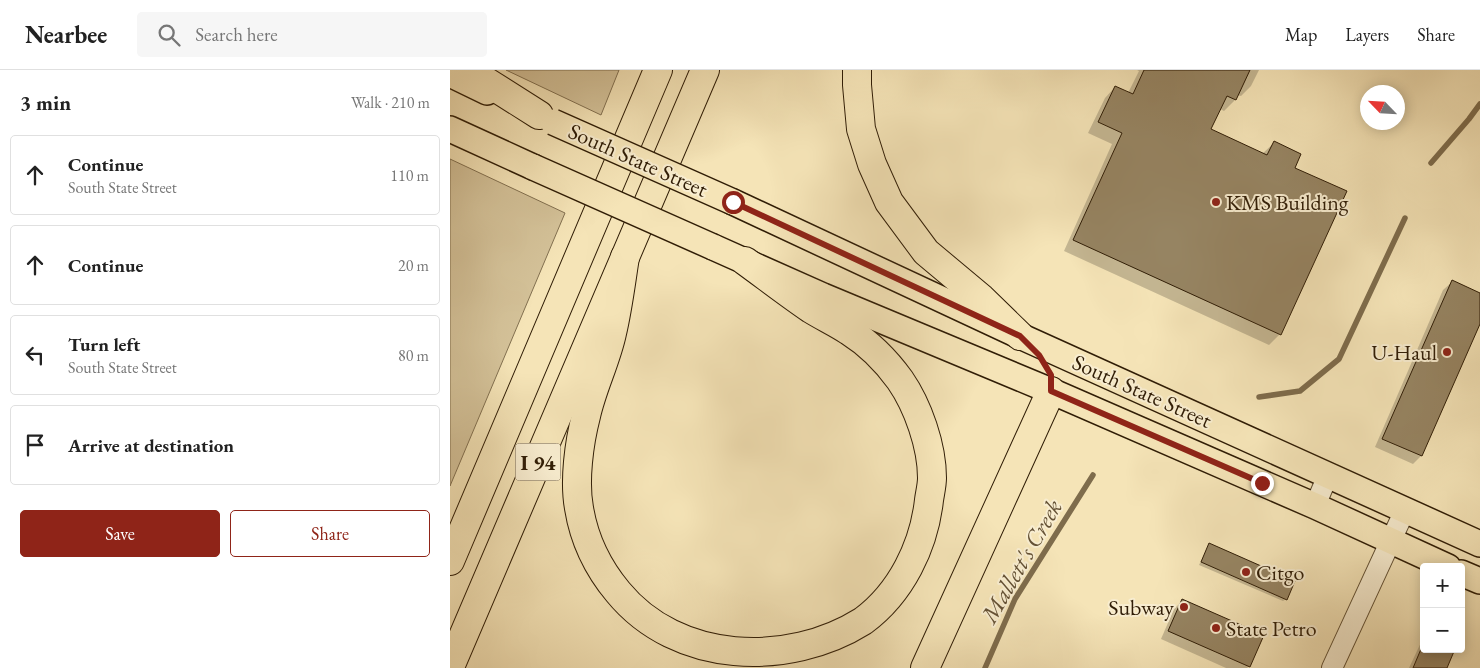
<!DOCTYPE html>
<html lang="en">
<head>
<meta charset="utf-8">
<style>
	:root { --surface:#fff; --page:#f6f6f6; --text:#222; --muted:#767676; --line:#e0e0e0; --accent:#8f2418 }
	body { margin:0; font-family:"EB Garamond",serif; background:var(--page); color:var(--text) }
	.controls { position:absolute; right:15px; bottom:15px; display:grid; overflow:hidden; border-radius:5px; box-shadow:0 2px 12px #0003 }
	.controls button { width:45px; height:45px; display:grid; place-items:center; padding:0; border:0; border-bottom:1px solid var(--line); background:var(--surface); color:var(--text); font:25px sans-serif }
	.compass { position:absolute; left:910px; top:15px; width:45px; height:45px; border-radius:50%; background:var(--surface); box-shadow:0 2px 12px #0003; rotate:295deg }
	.stop { position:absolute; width:15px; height:15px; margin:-11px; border:4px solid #8f2418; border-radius:50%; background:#fff }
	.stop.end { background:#8f2418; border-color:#fff; box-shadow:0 1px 5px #0008 }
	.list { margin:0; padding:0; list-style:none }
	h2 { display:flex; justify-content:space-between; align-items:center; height:65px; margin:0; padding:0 20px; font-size:21px }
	h2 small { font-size:16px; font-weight:400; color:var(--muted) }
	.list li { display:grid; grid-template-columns:32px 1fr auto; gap:15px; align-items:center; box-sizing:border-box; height:80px; margin:0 10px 10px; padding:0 10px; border:1px solid var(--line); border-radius:5px }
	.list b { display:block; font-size:19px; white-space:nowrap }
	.list p { margin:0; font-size:16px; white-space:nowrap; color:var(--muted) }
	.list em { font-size:16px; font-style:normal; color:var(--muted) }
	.actions { display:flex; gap:10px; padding:15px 20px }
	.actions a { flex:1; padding:11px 0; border:1px solid var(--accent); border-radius:5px; text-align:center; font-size:18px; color:var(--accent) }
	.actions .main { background:var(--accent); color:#fff }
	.icon { flex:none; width:28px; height:28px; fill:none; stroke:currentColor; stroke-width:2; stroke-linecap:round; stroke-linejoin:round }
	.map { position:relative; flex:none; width:1030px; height:598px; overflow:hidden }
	header { display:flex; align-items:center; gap:30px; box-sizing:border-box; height:70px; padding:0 25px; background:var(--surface); border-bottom:1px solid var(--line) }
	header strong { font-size:24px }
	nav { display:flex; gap:28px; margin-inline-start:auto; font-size:18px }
	.search { width:350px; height:45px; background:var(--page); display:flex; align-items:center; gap:12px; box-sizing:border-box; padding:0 18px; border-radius:5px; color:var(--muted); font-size:19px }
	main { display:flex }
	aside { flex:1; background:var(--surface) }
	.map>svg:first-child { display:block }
	.green { fill:#d4c299; stroke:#827050 }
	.shadow { fill:#0003 }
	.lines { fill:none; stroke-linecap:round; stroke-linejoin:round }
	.stream { stroke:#7e6c4c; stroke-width:5.5 }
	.building { fill:#968462; stroke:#301d06 }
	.minor-casing { stroke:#614f32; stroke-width:22 }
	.major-casing { stroke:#301d06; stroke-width:28 }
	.highway-casing { stroke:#301d06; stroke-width:30 }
	.minor { stroke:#f8edd0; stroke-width:20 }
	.major { stroke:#f5e4b7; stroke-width:25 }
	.highway { stroke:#f5e4b7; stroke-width:28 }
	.major-bridge-casing { stroke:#301d06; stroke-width:28; stroke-linecap:butt }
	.major-bridge { stroke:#f5e4b7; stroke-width:25 }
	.route { stroke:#8f2418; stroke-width:6 }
	.poi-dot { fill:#8f2418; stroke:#f8edd0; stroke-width:2 }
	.labels { text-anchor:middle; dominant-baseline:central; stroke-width:4; stroke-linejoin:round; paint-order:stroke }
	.shield { fill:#f8edd0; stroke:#6c5b43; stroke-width:1 }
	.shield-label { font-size:21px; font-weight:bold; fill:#301d06 }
	.street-label { font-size:22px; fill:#301d06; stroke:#f8edd0 }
	.poi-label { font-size:22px; fill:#301d06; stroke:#f8edd0; text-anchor:start }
	.water-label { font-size:24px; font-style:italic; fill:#645135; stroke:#f8edd0 }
</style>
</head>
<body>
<header>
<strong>Nearbee</strong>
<div class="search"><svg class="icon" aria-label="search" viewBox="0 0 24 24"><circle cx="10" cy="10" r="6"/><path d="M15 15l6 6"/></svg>Search here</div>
<nav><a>Map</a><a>Layers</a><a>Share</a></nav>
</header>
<main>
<aside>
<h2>3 min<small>Walk · 210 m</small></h2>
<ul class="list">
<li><svg class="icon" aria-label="ahead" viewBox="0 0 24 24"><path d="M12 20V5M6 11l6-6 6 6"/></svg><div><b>Continue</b><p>South State Street</p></div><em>110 m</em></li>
<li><svg class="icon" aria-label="ahead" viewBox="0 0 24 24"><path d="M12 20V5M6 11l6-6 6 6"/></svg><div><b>Continue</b></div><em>20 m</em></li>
<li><svg class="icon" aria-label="left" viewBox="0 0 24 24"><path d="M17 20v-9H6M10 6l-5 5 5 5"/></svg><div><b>Turn left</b><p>South State Street</p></div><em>80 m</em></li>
<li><svg class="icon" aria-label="arrive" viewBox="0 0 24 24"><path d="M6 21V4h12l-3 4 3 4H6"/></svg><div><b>Arrive at destination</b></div></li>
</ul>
<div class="actions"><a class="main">Save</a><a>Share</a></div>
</aside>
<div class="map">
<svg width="1030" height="598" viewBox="0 0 1030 598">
	<rect width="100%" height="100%" fill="#f5e4b7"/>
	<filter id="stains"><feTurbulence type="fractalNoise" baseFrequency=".004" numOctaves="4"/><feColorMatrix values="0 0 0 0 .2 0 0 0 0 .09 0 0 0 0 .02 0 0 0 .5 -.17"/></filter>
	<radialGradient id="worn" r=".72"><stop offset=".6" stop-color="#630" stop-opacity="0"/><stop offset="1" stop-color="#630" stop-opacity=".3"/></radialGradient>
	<!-- green -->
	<g class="green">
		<path d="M 56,0 L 169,0 L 151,45 Z"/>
		<path d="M 0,89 L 115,143 L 0,416 Z"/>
	</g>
	<!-- shadow -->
	<g class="shadow">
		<path d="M 687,0 L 809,0 L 801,16 L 791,26 L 787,25 L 785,30 L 774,41 L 770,39 L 760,60 L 812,84 L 824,73 L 843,98 L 830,264 L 819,275 L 614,181 L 662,74 L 638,63 L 655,28 L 665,17 L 678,23 L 689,1 Z"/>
		<path d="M 1002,212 L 1030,224 L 1030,250 L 971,386 L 963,394 L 925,377 L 993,220 Z"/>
		<path d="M 759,475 L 836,529 L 833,531 L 749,495 Z"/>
		<path d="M 732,531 L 799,596 L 797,598 L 776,598 L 711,569 L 724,539 Z"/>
		<path d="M 974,566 L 974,579 L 995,598 L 959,598 Z"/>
	</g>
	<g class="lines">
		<!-- stream -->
		<g class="stream">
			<path d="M 981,93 L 1019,49 L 1030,34"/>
			<path d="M 809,327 L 850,321 L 889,289 L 955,148"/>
			<path d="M 535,598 L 565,529 L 643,405"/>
		</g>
	</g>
	<!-- building -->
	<g class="building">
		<path d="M 694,0 L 800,0 L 786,30 L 777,26 L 761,59 L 817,85 L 824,71 L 851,84 L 845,98 L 897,121 L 831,265 L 623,170 L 672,63 L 648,52 L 665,16 L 683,24 Z"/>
		<path d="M 1002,210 L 1030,223 L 1030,254 L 972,386 L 932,369 Z"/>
		<path d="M 759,473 L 845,511 L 837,530 L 751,492 Z"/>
		<path d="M 732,529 L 814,565 L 800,597 L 718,561 Z"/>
		<path d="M 971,579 L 1005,579 L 997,598 L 963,598 Z"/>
	</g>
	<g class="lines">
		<defs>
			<g id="minor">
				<path d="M 865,436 L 878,405"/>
				<path d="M 882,598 L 955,440"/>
			</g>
			<g id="major">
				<path d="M 0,4 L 37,22"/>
				<path d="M 0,59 L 83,97"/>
				<path d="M 283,132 L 570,266 L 1030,474"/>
				<path d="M 263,177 L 373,226 L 601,321 L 865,436 L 998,497"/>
				<path d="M 1011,503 L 1030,511"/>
			</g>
			<g id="highway">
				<path d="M 18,0 L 89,45"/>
				<path d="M 407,0 L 407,15 L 411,59 L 422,94 L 439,132 L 476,182 L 531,228 L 570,266"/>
				<path d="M 175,187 C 171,212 168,238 162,263 C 156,291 142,318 136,346 C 129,373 124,411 129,438 C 134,469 148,498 168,522 C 227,594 338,598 413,551 C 451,523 474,476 479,430 C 480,423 482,415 482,408 C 482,376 468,336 450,310 C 437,292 418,273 399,261 C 387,253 374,247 361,239 C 339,224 317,207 295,191"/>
				<path d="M 0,491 L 208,0"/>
				<path d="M 0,597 L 255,0"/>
				<path d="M 475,598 L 601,321"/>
			</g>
		</defs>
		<!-- minor casing -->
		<use href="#minor" class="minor-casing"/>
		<!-- major casing -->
		<use href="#major" class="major-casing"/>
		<!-- highway casing -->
		<use href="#highway" class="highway-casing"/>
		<!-- minor -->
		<use href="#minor" class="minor"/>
		<!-- major -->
		<use href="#major" class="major"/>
		<!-- highway -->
		<use href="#highway" class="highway"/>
		<defs>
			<g id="major-bridge">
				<path d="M 103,52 L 283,132"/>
				<path d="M 83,97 L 263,177"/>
			</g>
		</defs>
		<!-- major-bridge casing -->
		<use href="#major-bridge" class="major-bridge-casing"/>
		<!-- major-bridge -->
		<use href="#major-bridge" class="major-bridge"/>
	</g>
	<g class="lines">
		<!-- route -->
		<path class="route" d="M 283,132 L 570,266 L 589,285 L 601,305 L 601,321 L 812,413"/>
	</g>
	<!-- markers -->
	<g class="poi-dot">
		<circle cx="766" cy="132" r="5"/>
		<circle cx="997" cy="282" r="5"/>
		<circle cx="796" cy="502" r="5"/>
		<circle cx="734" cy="537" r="5"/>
		<circle cx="766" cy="558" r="5"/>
	</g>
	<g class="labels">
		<!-- shield labels -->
		<rect class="shield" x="65.5" y="373.5" width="45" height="37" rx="4"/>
		<g class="shield-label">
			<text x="88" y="392">I 94</text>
		</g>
		<!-- street labels -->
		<g class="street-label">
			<text transform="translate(188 90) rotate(24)">South State Street</text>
			<text transform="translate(692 321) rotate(24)">South State Street</text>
		</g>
		<!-- poi labels -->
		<g class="poi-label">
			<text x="776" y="132">KMS Building</text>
			<text x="987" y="282" text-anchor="end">U-Haul</text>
			<text x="806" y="502">Citgo</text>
			<text x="724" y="537" text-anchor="end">Subway</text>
			<text x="776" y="558">State Petro</text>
		</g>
		<!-- water labels -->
		<g class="water-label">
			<text transform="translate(571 491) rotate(-60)">Mallett's Creek</text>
		</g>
	</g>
	<rect width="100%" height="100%" filter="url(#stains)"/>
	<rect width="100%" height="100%" fill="url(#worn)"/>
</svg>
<div class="controls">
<button>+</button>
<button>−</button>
</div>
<svg class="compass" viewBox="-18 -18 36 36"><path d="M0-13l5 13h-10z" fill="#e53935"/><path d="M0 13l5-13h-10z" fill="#767676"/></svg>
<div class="stop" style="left:283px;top:132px"></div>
<div class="stop end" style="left:812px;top:413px"></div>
</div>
</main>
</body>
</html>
